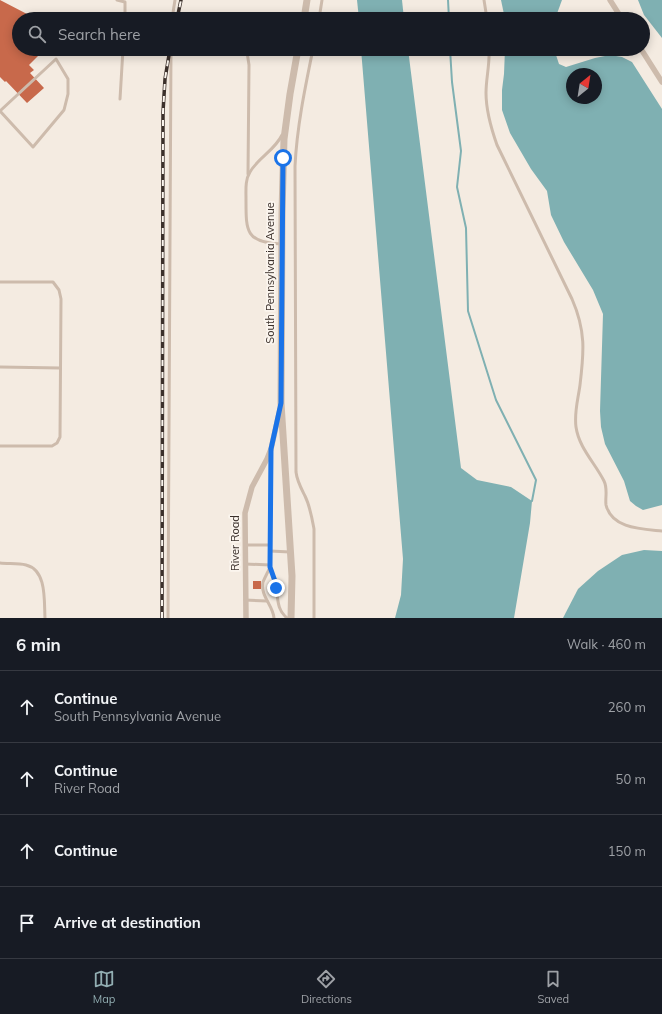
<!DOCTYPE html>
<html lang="en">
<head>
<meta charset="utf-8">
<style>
	:root { --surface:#171b24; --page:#242831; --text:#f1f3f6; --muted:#9ea1a6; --line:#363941; --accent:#92aeb2 }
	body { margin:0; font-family:Mulish,sans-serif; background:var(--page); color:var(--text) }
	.compass { position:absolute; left:566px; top:68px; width:36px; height:36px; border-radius:50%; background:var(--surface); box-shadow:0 2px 10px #0003; rotate:30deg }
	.stop { position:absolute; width:12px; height:12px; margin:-9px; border:3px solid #1a73e8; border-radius:50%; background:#fff }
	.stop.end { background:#1a73e8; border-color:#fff; box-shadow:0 1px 4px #0008 }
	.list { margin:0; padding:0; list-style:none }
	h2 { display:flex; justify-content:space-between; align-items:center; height:52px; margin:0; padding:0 16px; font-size:17px }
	h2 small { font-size:13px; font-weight:400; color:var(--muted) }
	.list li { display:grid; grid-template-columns:26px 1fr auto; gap:12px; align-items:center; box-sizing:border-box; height:72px; padding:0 16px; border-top:1px solid var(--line) }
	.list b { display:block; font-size:15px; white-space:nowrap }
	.list p { margin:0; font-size:13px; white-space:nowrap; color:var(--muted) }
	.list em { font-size:13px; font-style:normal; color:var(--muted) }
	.icon { flex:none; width:22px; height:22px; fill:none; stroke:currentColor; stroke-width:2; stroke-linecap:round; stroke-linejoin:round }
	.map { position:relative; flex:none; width:662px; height:618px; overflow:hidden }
	.search { position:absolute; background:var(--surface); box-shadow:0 2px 10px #0003; left:12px; right:12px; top:12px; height:44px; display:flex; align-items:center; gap:10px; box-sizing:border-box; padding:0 14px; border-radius:22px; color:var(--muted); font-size:15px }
	.sheet { height:340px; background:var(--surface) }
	nav { display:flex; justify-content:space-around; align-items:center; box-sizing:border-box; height:56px; border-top:1px solid var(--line); background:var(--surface); font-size:11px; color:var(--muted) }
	nav a { display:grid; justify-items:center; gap:2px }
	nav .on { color:var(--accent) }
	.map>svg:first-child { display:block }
	.water { fill:#7fb0b2; fill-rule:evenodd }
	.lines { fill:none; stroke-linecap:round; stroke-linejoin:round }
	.stream { stroke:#7fb0b2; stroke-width:2 }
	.building { fill:#c8694b }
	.service { stroke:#cdbbac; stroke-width:3 }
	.minor { stroke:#cdbbac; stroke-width:5.5 }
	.tertiary { stroke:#cdbbac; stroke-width:7 }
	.rail-casing { stroke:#3b302b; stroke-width:3.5 }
	.rail { stroke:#fbf5ee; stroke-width:2; stroke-dasharray:6; stroke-linecap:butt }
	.route { stroke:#1a73e8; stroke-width:5 }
	.labels { text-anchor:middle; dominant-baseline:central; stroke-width:3.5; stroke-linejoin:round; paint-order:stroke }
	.street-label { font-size:11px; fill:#3b302b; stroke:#fbf5ee }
</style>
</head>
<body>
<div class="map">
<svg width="662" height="618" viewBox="0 0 662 618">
	<rect width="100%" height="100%" fill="#f4ebe1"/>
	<!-- water -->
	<g class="water">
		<path d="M 357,0 L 402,0 L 404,19 L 359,19 Z"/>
		<path d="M 501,0 L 562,0 L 555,19 L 505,19 Z"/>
		<path d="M 638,0 L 662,0 L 662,38 L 644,15 Z"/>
		<path d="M 361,49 L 408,49 L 461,468 L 477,480 L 511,487 L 532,501 L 530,523 L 514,618 L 395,618 L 401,595 L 403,559 Z"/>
		<path d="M 505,49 L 554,49 L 559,64 L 566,67 L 595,58 L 610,55 L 622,57 L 632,62 L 662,109 L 662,505 L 643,510 L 636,506 L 630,501 L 624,481 L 605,444 L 601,427 L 600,411 L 603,314 L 593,290 L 564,242 L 551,215 L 547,191 L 531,169 L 510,133 L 502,110 L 502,90 L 504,74 ZM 572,74 L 596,74 L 596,98 L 572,98 Z"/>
		<path d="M 644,550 L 662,551 L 662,618 L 563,618 L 578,589 L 598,571 L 622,555 Z"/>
	</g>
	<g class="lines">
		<!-- stream -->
		<g class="stream">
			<path d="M 448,0 L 449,19"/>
			<path d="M 450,49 L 452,82 L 461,151 L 457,187 L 466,228 L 468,311 L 496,400 L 536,480 L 532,501"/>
		</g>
	</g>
	<!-- building -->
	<g class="building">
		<path d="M 0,0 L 27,14 L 21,19 L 19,19 L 19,49 L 45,49 L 29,65 L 34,70 L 30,73 L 44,88 L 27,103 L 6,81 L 5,82 L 0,77 Z"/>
		<rect x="253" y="581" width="8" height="8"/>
	</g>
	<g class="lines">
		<!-- service -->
		<g class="service">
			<path d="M 117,0 L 125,2 L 125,19"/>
			<path d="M 484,0 L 487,19"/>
			<path d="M 172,19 L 175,0"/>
			<path d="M 319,19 L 322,0"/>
			<path d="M 313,49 C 305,88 297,126 295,166 L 296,472 C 297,481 301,488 305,496 C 310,506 312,518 314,529 L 314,618"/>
			<path d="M 489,49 C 490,64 486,78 486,93 C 486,111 491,128 497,145 L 572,299 C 586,331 584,352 580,385 C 578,400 574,412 576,427 C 579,448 595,463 604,481 C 608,489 605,497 606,505 C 612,529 642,529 662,531"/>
			<path d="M 247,52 L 249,65 L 248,174"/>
			<path d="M 56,59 L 68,79 L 68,94 L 64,110 L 33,147 L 0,111 Z"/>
			<path d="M 120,99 L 123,49"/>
			<path d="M 281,244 C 245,243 246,230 246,199 C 246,190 245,180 250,172 C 258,158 275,150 282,135"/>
			<path d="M 0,282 L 53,282 L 59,290 L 61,299 L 60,437 L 57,443 L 52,446 L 0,446"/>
			<path d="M 0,367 L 60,368"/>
			<path d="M 271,452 L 270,567 C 268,572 265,577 263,582 C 260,596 273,605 274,618"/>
			<path d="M 245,545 L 270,545"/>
			<path d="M 270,551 L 290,552"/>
			<path d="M 0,563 C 8,564 18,563 26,565 C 47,570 44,601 45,618"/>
			<path d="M 245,564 L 270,565"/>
			<path d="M 270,567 C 272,572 274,577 275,582 C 279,596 275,608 287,618"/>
			<path d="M 245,600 L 267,601"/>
			<path d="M 168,618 L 171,49"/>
		</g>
		<!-- minor -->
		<g class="minor">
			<path d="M 610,0 L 622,19"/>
			<path d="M 641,49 L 662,82"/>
			<path d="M 246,618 L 245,513 L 252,487 L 267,459 L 271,449 L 280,409"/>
		</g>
		<!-- tertiary -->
		<g class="tertiary">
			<path d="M 304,19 L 307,0"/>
			<path d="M 291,618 L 292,576 L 281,403 L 282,212 L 284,139 L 290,94 L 298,49"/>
		</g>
		<defs>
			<g id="rail">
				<path d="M 177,19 L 181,0"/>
				<path d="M 162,618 L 163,112 L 165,79 L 170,49"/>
			</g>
		</defs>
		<!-- rail casing -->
		<use href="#rail" class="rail-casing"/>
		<!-- rail -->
		<use href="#rail" class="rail"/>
	</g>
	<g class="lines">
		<!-- route -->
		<path class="route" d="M 276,588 L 276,584 L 270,567 L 271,449 L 281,403 L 283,158"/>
	</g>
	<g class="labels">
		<!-- street labels -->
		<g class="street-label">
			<text transform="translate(270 273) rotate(-90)">South Pennsylvania Avenue</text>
			<text transform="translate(235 543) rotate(-90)">River Road</text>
		</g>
	</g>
</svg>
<svg class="compass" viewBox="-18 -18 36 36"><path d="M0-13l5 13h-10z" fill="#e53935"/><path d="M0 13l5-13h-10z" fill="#9ea1a6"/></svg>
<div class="stop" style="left:283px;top:158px"></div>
<div class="stop end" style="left:276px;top:588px"></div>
<div class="search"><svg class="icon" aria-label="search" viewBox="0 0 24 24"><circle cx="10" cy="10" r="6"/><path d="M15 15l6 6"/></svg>Search here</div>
</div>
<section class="sheet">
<h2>6 min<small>Walk · 460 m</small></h2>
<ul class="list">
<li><svg class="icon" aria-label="ahead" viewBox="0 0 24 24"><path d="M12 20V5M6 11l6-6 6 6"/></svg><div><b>Continue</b><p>South Pennsylvania Avenue</p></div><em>260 m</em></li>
<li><svg class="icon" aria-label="ahead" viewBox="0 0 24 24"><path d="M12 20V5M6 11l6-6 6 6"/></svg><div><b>Continue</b><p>River Road</p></div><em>50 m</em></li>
<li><svg class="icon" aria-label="ahead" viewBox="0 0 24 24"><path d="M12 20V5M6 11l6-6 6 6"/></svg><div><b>Continue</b></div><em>150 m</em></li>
<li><svg class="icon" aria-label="arrive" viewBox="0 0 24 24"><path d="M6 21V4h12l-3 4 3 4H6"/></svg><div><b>Arrive at destination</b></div></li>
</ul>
</section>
<nav>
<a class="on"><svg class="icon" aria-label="map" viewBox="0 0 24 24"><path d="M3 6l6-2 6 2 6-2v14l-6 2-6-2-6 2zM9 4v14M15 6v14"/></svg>Map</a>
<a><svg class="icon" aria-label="directions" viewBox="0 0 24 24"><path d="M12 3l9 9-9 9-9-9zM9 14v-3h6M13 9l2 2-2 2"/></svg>Directions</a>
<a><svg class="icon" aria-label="saved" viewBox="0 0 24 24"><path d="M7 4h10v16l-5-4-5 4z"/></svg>Saved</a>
</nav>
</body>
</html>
